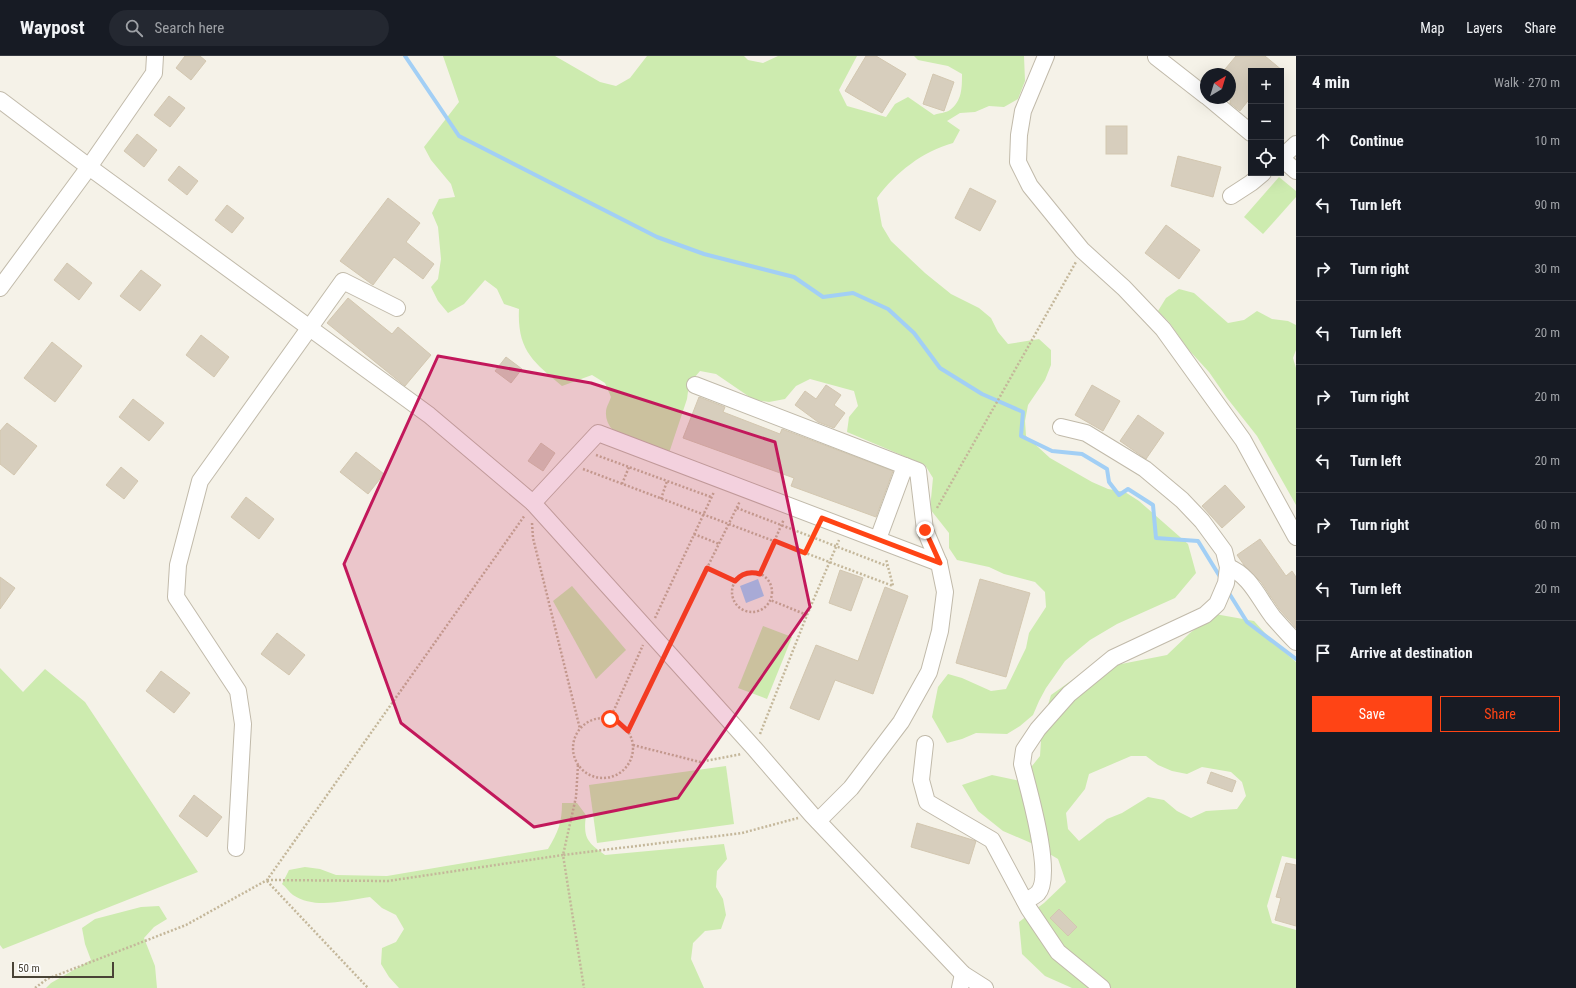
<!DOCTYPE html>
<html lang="en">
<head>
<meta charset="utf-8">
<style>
	:root { --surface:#171b24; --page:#242831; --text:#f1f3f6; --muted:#9ea1a6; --line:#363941; --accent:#ff4415 }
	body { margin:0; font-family:"Roboto Condensed",sans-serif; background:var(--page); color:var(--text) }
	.controls { position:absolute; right:12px; top:12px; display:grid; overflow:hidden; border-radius:0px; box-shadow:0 4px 16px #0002 }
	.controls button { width:36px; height:36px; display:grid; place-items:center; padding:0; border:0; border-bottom:1px solid var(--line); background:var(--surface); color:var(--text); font:20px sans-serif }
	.compass { position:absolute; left:1200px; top:12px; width:36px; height:36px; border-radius:50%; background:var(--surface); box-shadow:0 4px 16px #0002; rotate:38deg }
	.scale { position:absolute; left:12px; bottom:10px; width:102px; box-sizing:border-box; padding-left:4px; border:2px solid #494336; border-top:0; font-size:11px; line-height:14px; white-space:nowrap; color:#494336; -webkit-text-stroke:3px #fff; paint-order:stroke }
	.stop { position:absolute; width:12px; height:12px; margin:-9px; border:3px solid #ff4415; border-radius:50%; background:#fff }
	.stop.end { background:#ff4415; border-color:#fff; box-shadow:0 1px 4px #0008 }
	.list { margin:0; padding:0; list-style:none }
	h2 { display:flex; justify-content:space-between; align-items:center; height:52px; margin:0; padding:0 16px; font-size:17px }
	h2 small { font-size:13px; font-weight:400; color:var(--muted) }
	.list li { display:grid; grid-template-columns:26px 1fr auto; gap:12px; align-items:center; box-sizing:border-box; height:64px; padding:0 16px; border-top:1px solid var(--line) }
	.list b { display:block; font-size:15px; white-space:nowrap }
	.list em { font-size:13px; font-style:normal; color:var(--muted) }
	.actions { display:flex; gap:8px; padding:12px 16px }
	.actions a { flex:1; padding:9px 0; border:1px solid var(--accent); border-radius:0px; text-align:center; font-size:14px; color:var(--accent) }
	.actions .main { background:var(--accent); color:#fff }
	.icon { flex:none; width:22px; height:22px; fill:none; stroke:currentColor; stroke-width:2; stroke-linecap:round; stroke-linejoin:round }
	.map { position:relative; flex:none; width:1296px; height:932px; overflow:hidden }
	header { display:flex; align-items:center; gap:24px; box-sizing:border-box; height:56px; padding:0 20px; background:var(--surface); border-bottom:1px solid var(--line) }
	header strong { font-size:19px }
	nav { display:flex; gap:22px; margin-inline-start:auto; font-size:14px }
	.search { width:280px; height:36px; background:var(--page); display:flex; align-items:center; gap:10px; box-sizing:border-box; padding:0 14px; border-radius:22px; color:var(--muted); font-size:15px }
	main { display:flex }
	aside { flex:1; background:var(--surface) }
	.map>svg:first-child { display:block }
	.green { fill:#cdebaf; fill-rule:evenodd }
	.water { fill:#a2cff5 }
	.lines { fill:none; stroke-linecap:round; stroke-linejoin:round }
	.stream { stroke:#a2cff5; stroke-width:4 }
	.building { fill:#d7cebd; stroke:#d3c7b0 }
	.minor-casing { stroke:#c1baaa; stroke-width:18 }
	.path { stroke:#c4b79a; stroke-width:2.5; stroke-dasharray:2 2; stroke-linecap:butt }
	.minor { stroke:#fff; stroke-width:16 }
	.route { stroke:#ff4415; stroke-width:5 }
	.marked { fill:#c2185b; fill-opacity:0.2; stroke:#c2185b; stroke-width:3; stroke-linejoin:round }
</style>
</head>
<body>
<header>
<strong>Waypost</strong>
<div class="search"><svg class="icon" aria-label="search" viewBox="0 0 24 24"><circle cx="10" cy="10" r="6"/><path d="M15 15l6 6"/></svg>Search here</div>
<nav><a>Map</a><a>Layers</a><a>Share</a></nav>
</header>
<main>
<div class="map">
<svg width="1296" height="932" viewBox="0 0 1296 932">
	<rect width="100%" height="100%" fill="#f5f2e8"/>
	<!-- green -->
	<g class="green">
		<path d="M 443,0 L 555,0 L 600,26 L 616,30 L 630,22 L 647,0 L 744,0 L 748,4 L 763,7 L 778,0 L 857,0 L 839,34 L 847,50 L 886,61 L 895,48 L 908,41 L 934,59 C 939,57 946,57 950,54 C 962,45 962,32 962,18 L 948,10 L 918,4 L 914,0 L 1024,0 L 1025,25 L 1018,43 L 1004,51 L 989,50 L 975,56 L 960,57 L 947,65 L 960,74 L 953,87 C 923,95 895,117 877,142 L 882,170 L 891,185 L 925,217 L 951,238 L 979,252 L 991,262 L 998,276 L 1008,288 L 1039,283 L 1051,294 L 1051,309 L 1045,324 L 1028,349 L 1025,365 L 1026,380 L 1050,402 L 1092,426 L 1108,433 L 1125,436 L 1139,445 L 1188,488 L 1196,517 L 1175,542 L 1117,568 L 1090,584 L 1078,594 L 1065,605 L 1046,632 L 1039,645 L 1033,659 L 1020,670 L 1007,678 L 976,677 L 962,683 L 947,687 L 932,661 L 938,631 L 948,618 L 962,622 L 991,635 L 1006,633 L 1026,592 L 1029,577 L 1046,551 L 1045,536 L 1035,526 L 1004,518 L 989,511 L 957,504 L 949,492 L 949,477 L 930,453 L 933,422 L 925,409 L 847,376 L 849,361 L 858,350 L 854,335 L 810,323 L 796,330 L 785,343 L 769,346 L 754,344 L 716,318 L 700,315 L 689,328 L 687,343 L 668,400 C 648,392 604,383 606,356 C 606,351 610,345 611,341 L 605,327 L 592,319 L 562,330 C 533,306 517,294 519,253 L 504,248 L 497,233 L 485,224 L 464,248 L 448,257 L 438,245 L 431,231 L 438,223 L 441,203 L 438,171 L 432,157 L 439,143 L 455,141 L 451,128 L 431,104 L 424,91 L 459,46 Z"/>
		<path d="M 1279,121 L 1296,135 L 1296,141 L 1263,178 L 1244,161 Z"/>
		<path d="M 1179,233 L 1194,237 L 1228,267 L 1244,264 L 1257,255 L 1272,263 L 1288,265 L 1296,269 L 1296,294 L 1293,302 L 1296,312 L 1296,449 L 1257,380 L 1227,342 L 1209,316 L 1188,293 L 1169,266 L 1158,255 L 1166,242 Z"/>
		<path d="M 572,530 L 626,594 L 596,623 L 553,545 Z"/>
		<path d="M 1215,558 L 1254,565 L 1274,587 L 1296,606 L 1296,803 L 1282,800 L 1267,850 L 1272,867 L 1296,874 L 1296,932 L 1072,932 L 1045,920 L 1022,898 L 1019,866 L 1044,847 L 1066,826 L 1058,803 L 1031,787 L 1003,775 L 978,755 L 962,729 L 992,719 L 1020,725 L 1040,700 L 1042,669 L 1051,639 L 1075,622 L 1106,611 L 1167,599 L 1190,577 ZM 1131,700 L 1146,700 L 1158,709 L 1172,715 L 1187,718 L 1202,711 L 1231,716 L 1242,726 L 1246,740 L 1237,753 L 1206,755 L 1191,762 L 1177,755 L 1164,744 L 1148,741 L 1122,757 L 1107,763 L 1079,785 L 1068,773 L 1066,757 L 1085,733 L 1089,718 Z"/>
		<path d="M 763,570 L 792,581 L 767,643 L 738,632 Z"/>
		<path d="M 0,612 L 23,636 L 45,613 L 85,646 L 198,816 L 3,893 L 0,889 Z"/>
		<path d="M 726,710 L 734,768 L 597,787 L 589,729 Z"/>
		<path d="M 562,747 L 577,747 L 586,759 C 583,782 587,786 605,799 L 724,788 L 727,803 L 717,815 L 716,831 L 723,843 L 726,859 L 721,873 L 705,875 L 693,887 L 691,903 L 704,932 L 399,932 L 389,921 L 381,908 L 382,892 L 396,886 L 404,873 L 396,859 L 382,852 L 370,841 C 347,844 315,854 293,839 C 289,836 286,831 282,828 L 289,814 L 305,811 L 320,813 L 336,819 L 387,820 L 548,793 C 558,776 562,767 562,747 Z"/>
		<path d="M 159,850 L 167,863 L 154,871 L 144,882 L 155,910 L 157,932 L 46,932 L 51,927 L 91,904 L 85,888 L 82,872 L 95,863 L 141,851 Z"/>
	</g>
	<!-- water -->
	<path class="water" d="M 758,523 L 764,540 L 746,547 L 740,530 Z"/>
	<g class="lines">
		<!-- stream -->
		<g class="stream">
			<path d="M 405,0 L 459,80 L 657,181 L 704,198 L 794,221 L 823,241 L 853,237 L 888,253 L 914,277 L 940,312 L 982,338 L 1023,356 L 1021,380 L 1052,395 L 1082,398 L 1107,413 L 1109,426 L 1119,439 L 1128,433 L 1153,449 L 1156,482 L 1198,485 L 1222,524"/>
			<path d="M 1227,534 L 1247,566 L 1296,603"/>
		</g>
	</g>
	<!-- building -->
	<g class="building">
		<path d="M 185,0 L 200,0 L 206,5 L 191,24 L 176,12 Z"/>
		<path d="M 866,0 L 876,0 L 906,18 L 882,57 L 845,35 Z"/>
		<path d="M 1236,0 L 1265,0 L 1283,15 L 1251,15 L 1251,41 L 1240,55 L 1230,47 L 1230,18 L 1221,18 Z"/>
		<path d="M 933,18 L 954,26 L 944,55 L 923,48 Z"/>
		<path d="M 169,40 L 185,52 L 170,71 L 154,59 Z"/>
		<rect x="1106" y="70" width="21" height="28"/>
		<path d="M 137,78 L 157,94 L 144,111 L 124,95 Z"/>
		<path d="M 1178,100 L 1221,111 L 1213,141 L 1171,130 Z"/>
		<path d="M 179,110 L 198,125 L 187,139 L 168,124 Z"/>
		<path d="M 970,132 L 996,145 L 980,175 L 955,162 Z"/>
		<path d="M 388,142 L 420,167 L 406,186 L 434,208 L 423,223 L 394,201 L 373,229 L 340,205 Z"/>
		<path d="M 227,149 L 244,162 L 232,177 L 215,164 Z"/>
		<path d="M 1166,169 L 1200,194 L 1179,223 L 1145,197 Z"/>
		<path d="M 67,207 L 92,227 L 79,244 L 54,224 Z"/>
		<path d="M 141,214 L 161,229 L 140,255 L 120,240 Z"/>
		<path d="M 348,242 L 392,278 L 398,271 L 431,299 L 405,330 L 327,267 Z"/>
		<path d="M 201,279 L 229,301 L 214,321 L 186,299 Z"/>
		<path d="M 52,286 L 82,310 L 55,346 L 24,322 Z"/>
		<path d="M 506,301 L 522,313 L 511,327 L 495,315 Z"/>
		<path d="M 826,329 L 841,339 L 834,349 L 845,357 L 834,372 L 818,366 L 795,349 L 805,335 L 816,343 Z"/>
		<path d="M 1092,329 L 1120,345 L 1103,375 L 1075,359 Z"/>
		<path d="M 699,341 L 725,351 L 723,356 L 780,378 L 782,373 L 893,415 L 876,461 L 791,430 L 794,422 L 683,382 Z"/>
		<path d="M 133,343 L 164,367 L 149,385 L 119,361 Z"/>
		<path d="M 1138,359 L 1164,377 L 1146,403 L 1120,385 Z"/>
		<path d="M 7,367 L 37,390 L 14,419 L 0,408 L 0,375 Z"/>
		<path d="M 541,387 L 555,397 L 543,415 L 528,405 Z"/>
		<path d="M 356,396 L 384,418 L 368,438 L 340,416 Z"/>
		<path d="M 121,411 L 138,425 L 124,443 L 106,429 Z"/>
		<path d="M 1225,429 L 1245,451 L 1222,472 L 1202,450 Z"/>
		<path d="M 246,441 L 274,463 L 259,483 L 231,461 Z"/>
		<path d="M 1260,483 L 1286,520 L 1292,515 L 1296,521 L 1296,572 L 1279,553 L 1261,526 L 1244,509 L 1237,499 Z"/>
		<path d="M 840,514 L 863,522 L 851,555 L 829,547 Z"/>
		<path d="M 0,521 L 15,532 L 0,553 Z"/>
		<path d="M 980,523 L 1030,537 L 1006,621 L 956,607 Z"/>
		<path d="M 885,531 L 908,540 L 873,638 L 835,624 L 819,664 L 790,652 L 816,589 L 858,605 Z"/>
		<path d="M 277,577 L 305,599 L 289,619 L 261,598 Z"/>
		<path d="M 161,615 L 190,637 L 174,657 L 146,635 Z"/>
		<path d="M 1211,716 L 1236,725 L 1232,736 L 1207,727 Z"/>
		<path d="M 194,739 L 222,761 L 207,781 L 179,760 Z"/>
		<path d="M 917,767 L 976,785 L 969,808 L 911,791 Z"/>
		<path d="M 1286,807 L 1296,809 L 1296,870 L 1275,864 L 1281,842 L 1276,841 Z"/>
		<path d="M 1059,853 L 1077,871 L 1068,880 L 1050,862 Z"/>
	</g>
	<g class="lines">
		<defs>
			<g id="minor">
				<path d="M 1046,0 L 1023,55 L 1019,79 L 1018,106 L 1030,130 L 1082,194 L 1124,232 L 1163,273 L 1243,384 L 1296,481"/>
				<path d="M 1156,1 L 1206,40"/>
				<path d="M 1209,42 L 1251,77"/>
				<path d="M 0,44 L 89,111 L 429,359 L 533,447 L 754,692 L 812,759 L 963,918 L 985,932"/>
				<path d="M 1281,102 L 1296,88"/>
				<path d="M 1281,102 L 1296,115"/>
				<path d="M 1231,140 L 1251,127 L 1263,117"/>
				<path d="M 0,232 L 89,111 L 154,17 L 155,0"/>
				<path d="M 695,329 L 918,415 L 925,474 L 939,507"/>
				<path d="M 533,447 L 598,377 L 939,507 L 945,536 L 940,575 L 929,616 L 901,666 L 851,732 L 818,765"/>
				<path d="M 878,483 L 905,410"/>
				<path d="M 1228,511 C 1250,519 1259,543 1273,561 C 1280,569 1288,578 1296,586"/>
				<path d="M 925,688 L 921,724 L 927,746 L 992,784 L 1029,853 L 1058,896 L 1102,932"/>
				<path d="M 236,792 L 243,668 L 238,635 L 176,541 L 178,509 L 200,425 L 343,225 L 397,252"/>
				<path d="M 1025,845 C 1029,843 1035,840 1038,837 C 1054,819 1028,732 1022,708 L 1024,694 L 1038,673 L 1069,638 L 1113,602 L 1205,559 L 1217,548 L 1226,527 L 1228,511 L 1224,495 L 1202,465 L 1182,444 L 1145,413 L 1086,377 L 1061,371"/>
				<path d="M 960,932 L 963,918"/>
			</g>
		</defs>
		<!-- minor casing -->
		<use href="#minor" class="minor-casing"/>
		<!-- path -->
		<g class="path">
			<path d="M 596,399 L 711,441"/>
			<path d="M 583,413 L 893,530 L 886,503"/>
			<path d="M 622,428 L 629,411"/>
			<path d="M 661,443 L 667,425"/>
			<path d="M 737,452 L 887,510"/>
			<path d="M 937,452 L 1076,206"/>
			<path d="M 532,467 L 533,482 L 580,673"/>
			<path d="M 694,478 L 719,488"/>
			<path d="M 805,497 L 815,475"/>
			<path d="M 707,512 L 735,525"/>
			<circle cx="752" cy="536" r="20"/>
			<path d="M 760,518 L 784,463"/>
			<path d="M 807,559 L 839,484"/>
			<path d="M 655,562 L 714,436"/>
			<path d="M 673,581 L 740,445"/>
			<circle cx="603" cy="692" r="30"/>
			<path d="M 610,663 L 643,589"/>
			<path d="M 628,675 L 659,609"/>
			<path d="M 760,678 L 807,559 L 770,544"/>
			<path d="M 633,689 L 700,706 L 742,698"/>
			<path d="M 578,709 L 576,741 L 563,799 L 742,777 L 798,762"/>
			<path d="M 267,824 L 388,825 L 563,799 L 584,932"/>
			<path d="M 267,825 L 368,932"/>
			<path d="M 35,932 L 47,923 L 186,869 L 267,824 L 525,459"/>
		</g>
		<!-- minor -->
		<use href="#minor" class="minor"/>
	</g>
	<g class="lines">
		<!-- route -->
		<path class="route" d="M 610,663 L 617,665 L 628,675 L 707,512 L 735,525 C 742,517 750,515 760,518 L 775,485 L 805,497 L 822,462 L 940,507 L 925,474"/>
	</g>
	<!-- marked area -->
	<path class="marked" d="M 438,300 L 591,327 L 775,386 L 810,551 L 678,742 L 534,771 L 401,667 L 344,508 Z"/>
</svg>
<div class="controls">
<button>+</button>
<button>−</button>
<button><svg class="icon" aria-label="locate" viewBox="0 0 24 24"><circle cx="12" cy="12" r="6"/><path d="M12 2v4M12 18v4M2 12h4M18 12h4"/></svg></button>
</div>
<svg class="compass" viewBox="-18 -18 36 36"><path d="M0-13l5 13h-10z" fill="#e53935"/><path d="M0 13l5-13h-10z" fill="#9ea1a6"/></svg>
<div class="scale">50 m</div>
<div class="stop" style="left:610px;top:663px"></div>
<div class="stop end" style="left:925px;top:474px"></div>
</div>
<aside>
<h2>4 min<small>Walk · 270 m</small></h2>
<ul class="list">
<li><svg class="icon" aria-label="ahead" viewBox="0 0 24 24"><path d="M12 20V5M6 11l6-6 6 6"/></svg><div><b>Continue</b></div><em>10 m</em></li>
<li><svg class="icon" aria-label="left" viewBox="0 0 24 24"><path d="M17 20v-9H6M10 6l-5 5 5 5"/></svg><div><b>Turn left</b></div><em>90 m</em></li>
<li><svg class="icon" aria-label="right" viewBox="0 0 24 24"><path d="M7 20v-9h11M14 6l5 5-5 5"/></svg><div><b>Turn right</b></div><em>30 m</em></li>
<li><svg class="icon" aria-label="left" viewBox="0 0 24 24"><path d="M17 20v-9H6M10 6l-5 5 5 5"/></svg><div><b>Turn left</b></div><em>20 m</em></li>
<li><svg class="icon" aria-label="right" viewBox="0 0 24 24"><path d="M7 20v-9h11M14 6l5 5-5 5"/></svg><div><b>Turn right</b></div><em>20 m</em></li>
<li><svg class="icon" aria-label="left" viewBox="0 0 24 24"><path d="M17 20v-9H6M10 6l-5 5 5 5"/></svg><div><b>Turn left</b></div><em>20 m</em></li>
<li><svg class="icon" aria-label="right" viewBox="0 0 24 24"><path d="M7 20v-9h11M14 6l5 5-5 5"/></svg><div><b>Turn right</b></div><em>60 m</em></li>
<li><svg class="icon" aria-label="left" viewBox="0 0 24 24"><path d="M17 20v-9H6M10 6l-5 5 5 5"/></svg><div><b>Turn left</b></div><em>20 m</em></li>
<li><svg class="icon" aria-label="arrive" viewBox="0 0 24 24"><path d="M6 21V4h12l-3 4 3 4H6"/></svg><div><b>Arrive at destination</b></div></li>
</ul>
<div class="actions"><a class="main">Save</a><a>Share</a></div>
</aside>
</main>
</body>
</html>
